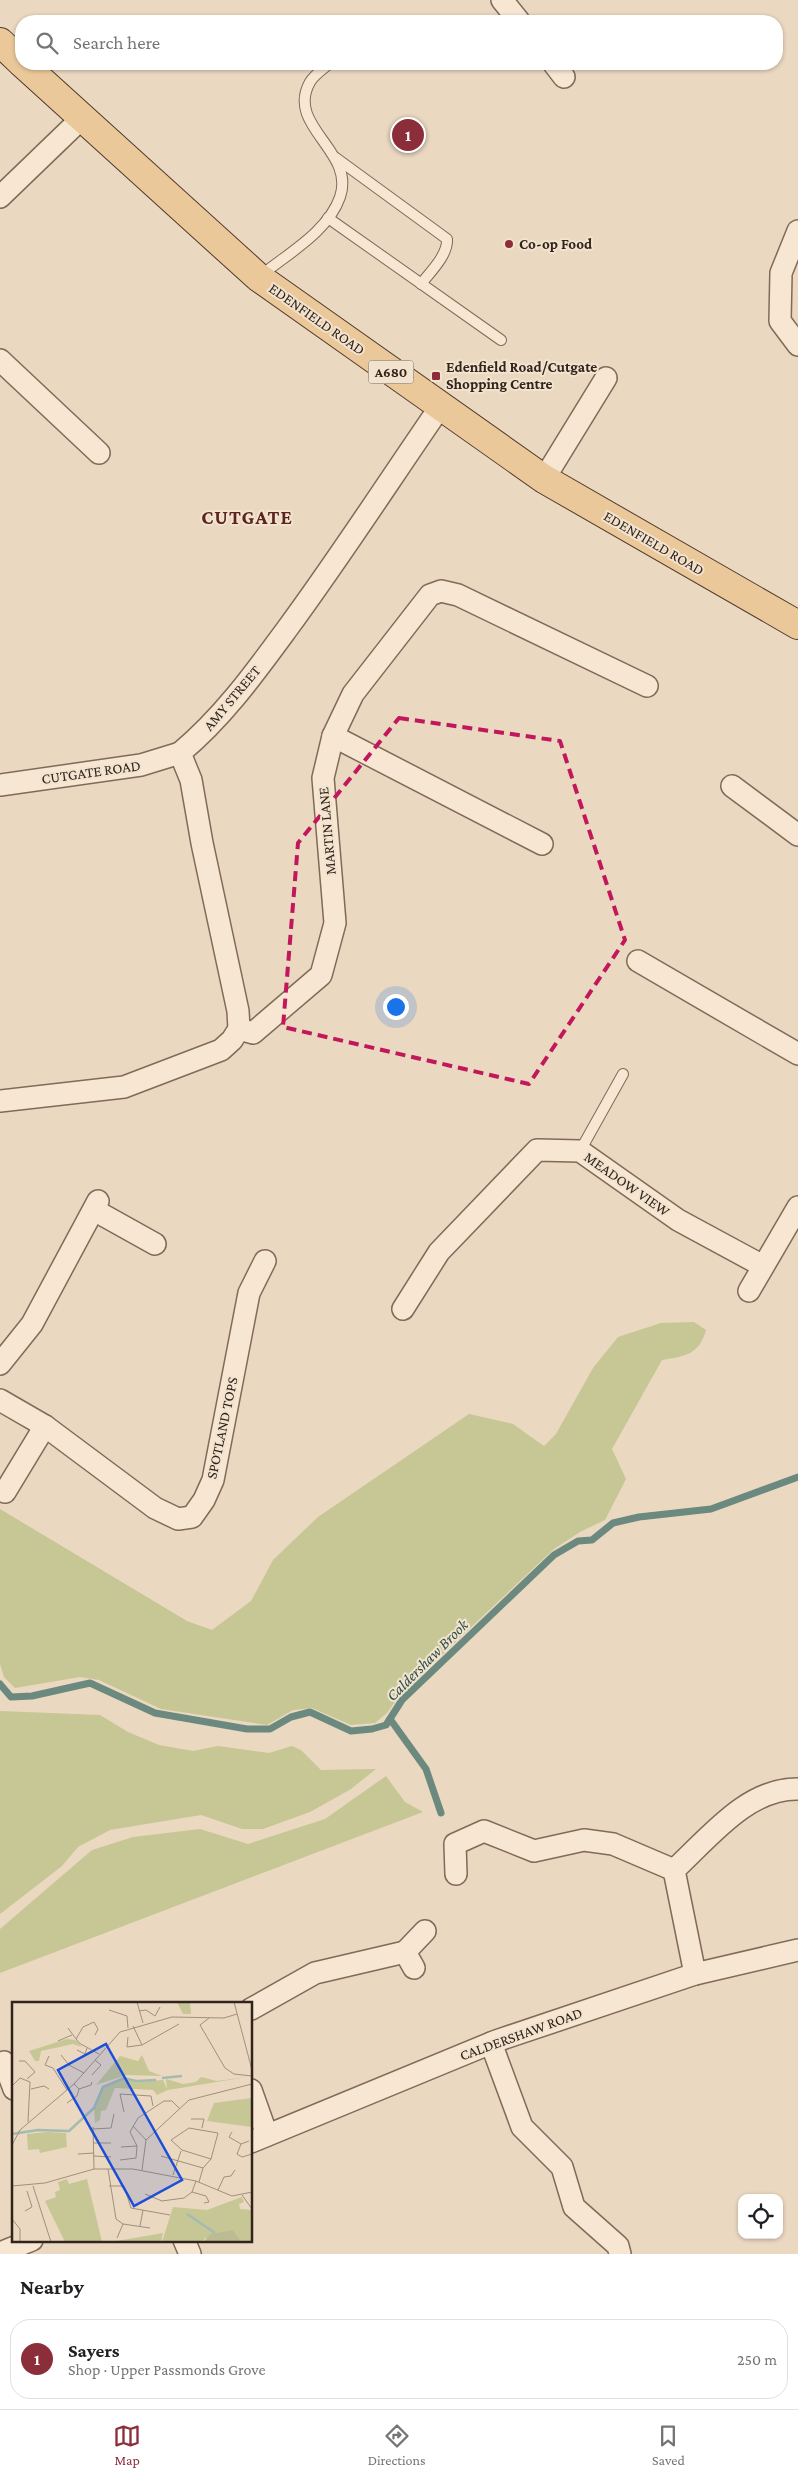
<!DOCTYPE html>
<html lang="en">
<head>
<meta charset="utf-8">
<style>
	:root { --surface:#fff; --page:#f6f6f6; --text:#202124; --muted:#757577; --line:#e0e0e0; --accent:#8c2e3a }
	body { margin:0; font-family:"Crimson Pro",serif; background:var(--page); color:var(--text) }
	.controls { position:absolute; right:15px; bottom:15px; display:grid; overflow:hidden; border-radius:10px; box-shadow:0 1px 4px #0004 }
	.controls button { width:45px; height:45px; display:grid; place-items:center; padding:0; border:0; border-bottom:1px solid var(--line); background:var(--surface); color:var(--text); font:25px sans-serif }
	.you { position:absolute; left:395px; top:1006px; width:18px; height:18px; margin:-12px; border:4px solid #fff; border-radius:50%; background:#1a73e8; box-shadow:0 0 0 8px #1a73e833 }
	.badge { display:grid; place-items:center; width:32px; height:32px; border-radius:50%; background:var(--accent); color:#fff; font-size:16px; font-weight:700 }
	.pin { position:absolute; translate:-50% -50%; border:2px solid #fff; box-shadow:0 1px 5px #0006 }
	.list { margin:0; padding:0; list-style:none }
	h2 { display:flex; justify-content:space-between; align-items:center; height:65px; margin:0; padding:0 20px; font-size:21px }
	h2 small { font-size:16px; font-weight:400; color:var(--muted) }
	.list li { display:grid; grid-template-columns:32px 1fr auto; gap:15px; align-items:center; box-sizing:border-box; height:80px; margin:0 10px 10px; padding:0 10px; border:1px solid var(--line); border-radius:20px }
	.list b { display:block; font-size:19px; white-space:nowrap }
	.list p { margin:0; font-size:16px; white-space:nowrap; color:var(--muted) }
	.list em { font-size:16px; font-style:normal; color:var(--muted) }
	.icon { flex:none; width:28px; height:28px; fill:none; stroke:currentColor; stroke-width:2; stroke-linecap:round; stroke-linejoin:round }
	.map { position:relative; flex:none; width:798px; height:2254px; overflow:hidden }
	.search { position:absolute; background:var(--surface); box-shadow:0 1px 4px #0004; left:15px; right:15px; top:15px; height:55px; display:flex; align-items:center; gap:12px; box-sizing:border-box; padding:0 18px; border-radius:20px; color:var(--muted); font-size:19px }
	.sheet { height:155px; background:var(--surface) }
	nav { display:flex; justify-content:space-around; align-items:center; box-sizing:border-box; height:70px; border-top:1px solid var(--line); background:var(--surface); font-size:14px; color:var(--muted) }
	nav a { display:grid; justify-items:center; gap:2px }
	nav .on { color:var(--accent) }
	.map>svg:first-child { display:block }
	.green { fill:#c7c695 }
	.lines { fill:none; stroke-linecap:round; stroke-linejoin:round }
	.stream { stroke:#6b897e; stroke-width:7 }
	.lane-casing { stroke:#816a59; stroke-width:12 }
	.street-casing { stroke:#816a59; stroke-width:24 }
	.primary-casing { stroke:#4f392d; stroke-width:30 }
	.lane { stroke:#f6e6d2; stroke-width:10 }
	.street { stroke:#f6e6d2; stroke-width:21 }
	.primary { stroke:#ebc899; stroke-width:28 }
	.marked { fill:none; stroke:#c2185b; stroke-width:4; stroke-dasharray:10 6; stroke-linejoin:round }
	.poi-dot { fill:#8c2e3a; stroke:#f2e3ce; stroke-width:2 }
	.labels { text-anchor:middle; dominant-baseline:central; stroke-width:4; stroke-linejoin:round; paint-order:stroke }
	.shield { fill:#f2e3ce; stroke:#6c5d52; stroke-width:1 }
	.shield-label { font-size:14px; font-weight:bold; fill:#32241d }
	.poi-label { font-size:15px; font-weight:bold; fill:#32241d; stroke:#f2e3ce; text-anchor:start }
	.street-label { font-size:15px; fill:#32241d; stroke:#f2e3ce }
	.water-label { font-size:16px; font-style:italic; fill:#2d514a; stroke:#f2e3ce }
	.district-label { font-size:20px; font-weight:bold; letter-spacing:1px; fill:#5b241f; stroke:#f2e3ce }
	.inset-river { fill:none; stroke:#a2bcb1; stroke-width:2.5 }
	.inset-road { fill:none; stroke:#a0907f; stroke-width:1 }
	.view { fill:#1d4ed8; fill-opacity:0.15; stroke:#1d4ed8; stroke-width:2.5 }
	.inset-edge { fill:none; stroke:#32241d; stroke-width:2.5 }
</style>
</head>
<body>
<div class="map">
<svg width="798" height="2254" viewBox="0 0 798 2254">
	<rect width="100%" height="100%" fill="#ead8c0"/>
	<!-- green -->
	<g class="green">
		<path d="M 694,1322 L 706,1330 C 699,1355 685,1356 662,1360 L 612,1449 L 626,1479 L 605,1520 L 580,1532 L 554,1549 L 401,1693 L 387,1713 L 375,1723 L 351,1725 L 312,1708 L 293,1710 L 267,1725 L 161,1709 L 99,1680 L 80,1677 L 15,1688 L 4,1677 L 0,1664 L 0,1509 L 187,1621 L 212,1630 L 251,1601 L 273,1560 L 318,1517 L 469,1414 L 513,1424 L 544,1446 L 556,1434 L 593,1368 L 618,1337 L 661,1323 Z"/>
		<path d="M 0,1711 L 100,1715 L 128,1732 L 159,1745 L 193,1751 L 218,1746 L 269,1753 L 292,1746 L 301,1750 L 321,1770 L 376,1769 L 351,1789 L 310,1812 L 263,1829 L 242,1829 L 201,1815 L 110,1830 L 78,1847 L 62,1866 L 0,1914 Z"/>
		<path d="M 386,1776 L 405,1802 L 423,1812 L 0,1973 L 0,1929 L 92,1850 L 133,1837 L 200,1829 L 248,1844 L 325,1819 Z"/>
	</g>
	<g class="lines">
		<!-- stream -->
		<g class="stream">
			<path d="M 0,1684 L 11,1697 L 32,1696 L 90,1683 L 155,1713 L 247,1729 L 270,1729 L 291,1717 L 310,1712 L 351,1731 L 372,1729 L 386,1725 L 402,1700 L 554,1555 L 578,1541 L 592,1540 L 613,1523 L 639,1517 L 711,1509 L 798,1477"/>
			<path d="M 390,1719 L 426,1769 L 441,1813"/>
		</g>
		<defs>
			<g id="lane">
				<path d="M 336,158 L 447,239 C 448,255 431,271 421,284"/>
				<path d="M 328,218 L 501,340"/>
				<path d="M 259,277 C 287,254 328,232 340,197 C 356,151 285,126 310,82 C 314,75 323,69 329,64"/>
				<path d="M 580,1151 L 623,1074"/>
			</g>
			<g id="street">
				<path d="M 502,0 L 519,21"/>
				<path d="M 554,64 L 564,77"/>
				<path d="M 0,197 L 82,118"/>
				<path d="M 798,231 L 781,273 L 780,321 L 798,345"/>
				<path d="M 0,360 L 99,453"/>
				<path d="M 544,479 L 606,378"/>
				<path d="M 333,736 L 542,844"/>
				<path d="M 0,785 L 141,765 L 180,753"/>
				<path d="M 732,786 L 798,835"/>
				<path d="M 638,961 L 798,1054"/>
				<path d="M 239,1029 L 238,1011 L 202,843 L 191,780 L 180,753 C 223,717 254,674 287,629 C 340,557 389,481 440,407"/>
				<path d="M 0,1101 L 124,1087 L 221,1050 L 232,1040 L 239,1029 L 253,1033 L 321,975 L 335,923 L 323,778 L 333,736 L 353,694 L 430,595 L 441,591 L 458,595 L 647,686"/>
				<path d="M 94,1210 L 155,1244"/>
				<path d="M 749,1291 L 798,1207"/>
				<path d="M 403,1309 L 439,1252 L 537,1150 L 580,1151 L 678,1220 L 763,1266"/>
				<path d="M 0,1364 L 32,1324 L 98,1201"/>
				<path d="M 0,1400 L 45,1426 L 155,1508 L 178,1519 L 192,1517 L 204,1500 L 213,1480 L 249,1293 L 265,1261"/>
				<path d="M 5,1492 L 45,1426"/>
				<path d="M 456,1874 L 455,1844 L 484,1831 L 534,1851 L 584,1840 L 613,1844 L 674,1870"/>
				<path d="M 414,1968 L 405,1952 L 425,1931"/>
				<path d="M 695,1974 L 674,1870 C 709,1838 747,1788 798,1789"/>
				<path d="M 251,2009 L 315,1973 L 405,1952"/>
				<path d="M 491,2043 L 522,2127 L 562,2167 L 574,2207 L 618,2246 L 620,2254"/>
				<path d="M 4,2062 L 14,2089"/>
				<path d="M 251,2090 L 267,2135"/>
				<path d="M 251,2142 L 496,2041 L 695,1974 L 798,1950"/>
				<path d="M 184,2240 L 190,2254"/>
				<path d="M 0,2253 L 32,2240"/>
			</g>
			<g id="primary">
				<path d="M 0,42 L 21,62"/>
				<path d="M 23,64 L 258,277 L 544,479 L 798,625"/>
			</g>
		</defs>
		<!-- lane casing -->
		<use href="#lane" class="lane-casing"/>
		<!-- street casing -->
		<use href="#street" class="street-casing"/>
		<!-- primary casing -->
		<use href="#primary" class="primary-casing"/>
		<!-- lane -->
		<use href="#lane" class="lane"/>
		<!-- street -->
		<use href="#street" class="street"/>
		<!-- primary -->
		<use href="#primary" class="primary"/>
	</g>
	<!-- marked area -->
	<path class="marked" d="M 399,718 L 560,741 L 625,940 L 529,1084 L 283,1027 L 298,843 Z"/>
	<!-- markers -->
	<g class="poi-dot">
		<circle cx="509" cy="244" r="5"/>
		<rect x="431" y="371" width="10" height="10" rx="2.5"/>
	</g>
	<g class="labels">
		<!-- shield labels -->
		<rect class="shield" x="368.5" y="360.5" width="45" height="23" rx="4"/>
		<g class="shield-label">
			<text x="391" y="372">A680</text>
		</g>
		<!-- poi labels -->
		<g class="poi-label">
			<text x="519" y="244">Co-op Food</text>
			<text x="446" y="367">Edenfield Road/Cutgate<tspan x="446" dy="17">Shopping Centre</tspan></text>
		</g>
		<!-- street labels -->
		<g class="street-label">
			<text transform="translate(317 319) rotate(35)">EDENFIELD ROAD</text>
			<text transform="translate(654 543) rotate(30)">EDENFIELD ROAD</text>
			<text transform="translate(232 698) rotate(-50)">AMY STREET</text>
			<text transform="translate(91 772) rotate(-8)">CUTGATE ROAD</text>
			<text transform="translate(327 831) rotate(-95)">MARTIN LANE</text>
			<text transform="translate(627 1184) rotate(35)">MEADOW VIEW</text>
			<text transform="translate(222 1428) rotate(-78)">SPOTLAND TOPS</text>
			<text transform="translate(521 2034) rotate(-20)">CALDERSHAW ROAD</text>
		</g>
		<!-- water labels -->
		<g class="water-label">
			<text transform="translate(427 1660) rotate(-45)">Caldershaw Brook</text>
		</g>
		<!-- district labels -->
		<g class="district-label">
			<text x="247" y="517">CUTGATE</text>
		</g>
	</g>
	<!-- overview -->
	<g transform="translate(12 2002)">
		<rect width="240" height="240" fill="#ead8c0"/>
		<path d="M 165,0 L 178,0 L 179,12 L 171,12 ZM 55,37 L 63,38 L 70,45 L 61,42 L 29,49 L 27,59 L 23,59 L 17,49 ZM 130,53 L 137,69 L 150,74 L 115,73 L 84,83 L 108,54 L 126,59 ZM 189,75 L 205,79 L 235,75 L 156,88 L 145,93 L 141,88 L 103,86 L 94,108 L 89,109 L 88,118 L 83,121 L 82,106 L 90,86 L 96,83 L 112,76 L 123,80 L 151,78 L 155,87 L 154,77 L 171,82 L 184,80 ZM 240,96 L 240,125 L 195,119 L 202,101 ZM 36,130 L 54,131 L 55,145 L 28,151 L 27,147 L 16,148 L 15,132 ZM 55,177 L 57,182 L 75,177 L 90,240 L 53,240 L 33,199 L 44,195 L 43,190 L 48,188 L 46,180 ZM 230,195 L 232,200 L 227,202 L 228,207 L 240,208 L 240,240 L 193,236 L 191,240 L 150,240 L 161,205 L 195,208 ZM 151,231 L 149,240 L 99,240 Z" fill="#c7c695"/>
		<path d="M 221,228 L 229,240 L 191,240 L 199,232 Z" fill="#bcbc94"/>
		<path class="inset-river" d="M 150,76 L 170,74M 0,132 L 26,128 L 57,129 L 82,106 L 91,85 L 112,76 L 124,79 L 144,78M 175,212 L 203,231"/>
		<path class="inset-road" d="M 125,0 L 131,21M 222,0 L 240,68M 97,8 L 115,14 L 116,26M 127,9 L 134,8 L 143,14 L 148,5M 197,16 L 188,23 L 213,66 L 222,72 L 240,74M 56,26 L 67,41 L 87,52M 116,35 L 115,45 L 130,43 L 121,24M 64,37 L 71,25 L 82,20 L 86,27 L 83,33M 46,39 L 60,33M 130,43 L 167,22M 65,48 L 73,52 L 75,46M 49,53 L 57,63 L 72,71M 37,54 L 33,63 L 41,66 L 55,88M 7,59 L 13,59 L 23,70 L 15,77M 80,73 L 89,63 L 83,58M 0,84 L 8,76 L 18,80 L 16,120M 19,87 L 32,84 L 37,87M 67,87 L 79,83 L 80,80M 55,101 L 65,94 L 67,87 L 62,82M 112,110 L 108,92 L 139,94 L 141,104M 179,117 L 192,117 L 190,126M 121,124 L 134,138 L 130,168M 81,125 L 82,167M 81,127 L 99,126 L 102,112M 220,130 L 217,135 L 229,142M 134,138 L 177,98 L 240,82M 237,139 L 229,142 L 225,152 L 230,155 L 240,152M 81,141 L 99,141M 0,143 L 8,128 L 62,82 L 108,30 L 160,15 L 212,16 L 225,12M 109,145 L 125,144M 66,152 L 82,151M 82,154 L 99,155M 149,154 L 191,166M 108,158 L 124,156 L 125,144 L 118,130 L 126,116 L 152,99 L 160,99 L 168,107M 96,167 L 104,217 L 111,222 L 138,226M 161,173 L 169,149M 187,180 L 191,166 L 199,157 L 206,131 L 177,126 L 159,138 L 170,148 L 199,157M 0,184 L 33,181 L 82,167 L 121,167 L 184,179 L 220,194 L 240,190M 21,184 L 39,240M 97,184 L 112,184 L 119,206 L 158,213M 206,188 L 212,175 L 219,174 L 223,168M 180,190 L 194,194 L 197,200 L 192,201M 133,192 L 150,199 L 172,196 L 180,190 L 184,179M 230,193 L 240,207M 13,209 L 20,205 L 15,189M 0,217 L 8,227 L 8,240M 128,224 L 131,208M 105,236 L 111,222"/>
		<path class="view" d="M 94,42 L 170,178 L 122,204 L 46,68 Z"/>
		<rect width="240" height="240" class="inset-edge"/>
	</g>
</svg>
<div class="controls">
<button><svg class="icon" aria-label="locate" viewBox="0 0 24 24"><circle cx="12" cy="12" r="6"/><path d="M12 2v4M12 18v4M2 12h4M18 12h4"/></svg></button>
</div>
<div class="you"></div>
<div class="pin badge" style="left:408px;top:135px">1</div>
<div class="search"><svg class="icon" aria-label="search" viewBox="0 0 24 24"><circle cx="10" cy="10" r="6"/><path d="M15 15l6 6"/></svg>Search here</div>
</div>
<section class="sheet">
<h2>Nearby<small></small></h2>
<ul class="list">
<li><span class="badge">1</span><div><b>Sayers</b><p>Shop · Upper Passmonds Grove</p></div><em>250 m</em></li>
</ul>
</section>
<nav>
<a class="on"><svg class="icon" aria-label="map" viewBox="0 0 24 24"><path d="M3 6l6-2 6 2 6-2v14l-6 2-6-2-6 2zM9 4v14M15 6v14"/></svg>Map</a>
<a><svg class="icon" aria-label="directions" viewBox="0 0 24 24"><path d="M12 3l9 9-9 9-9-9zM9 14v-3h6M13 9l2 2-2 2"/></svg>Directions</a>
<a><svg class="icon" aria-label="saved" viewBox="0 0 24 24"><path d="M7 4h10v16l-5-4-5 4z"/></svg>Saved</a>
</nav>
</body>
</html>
